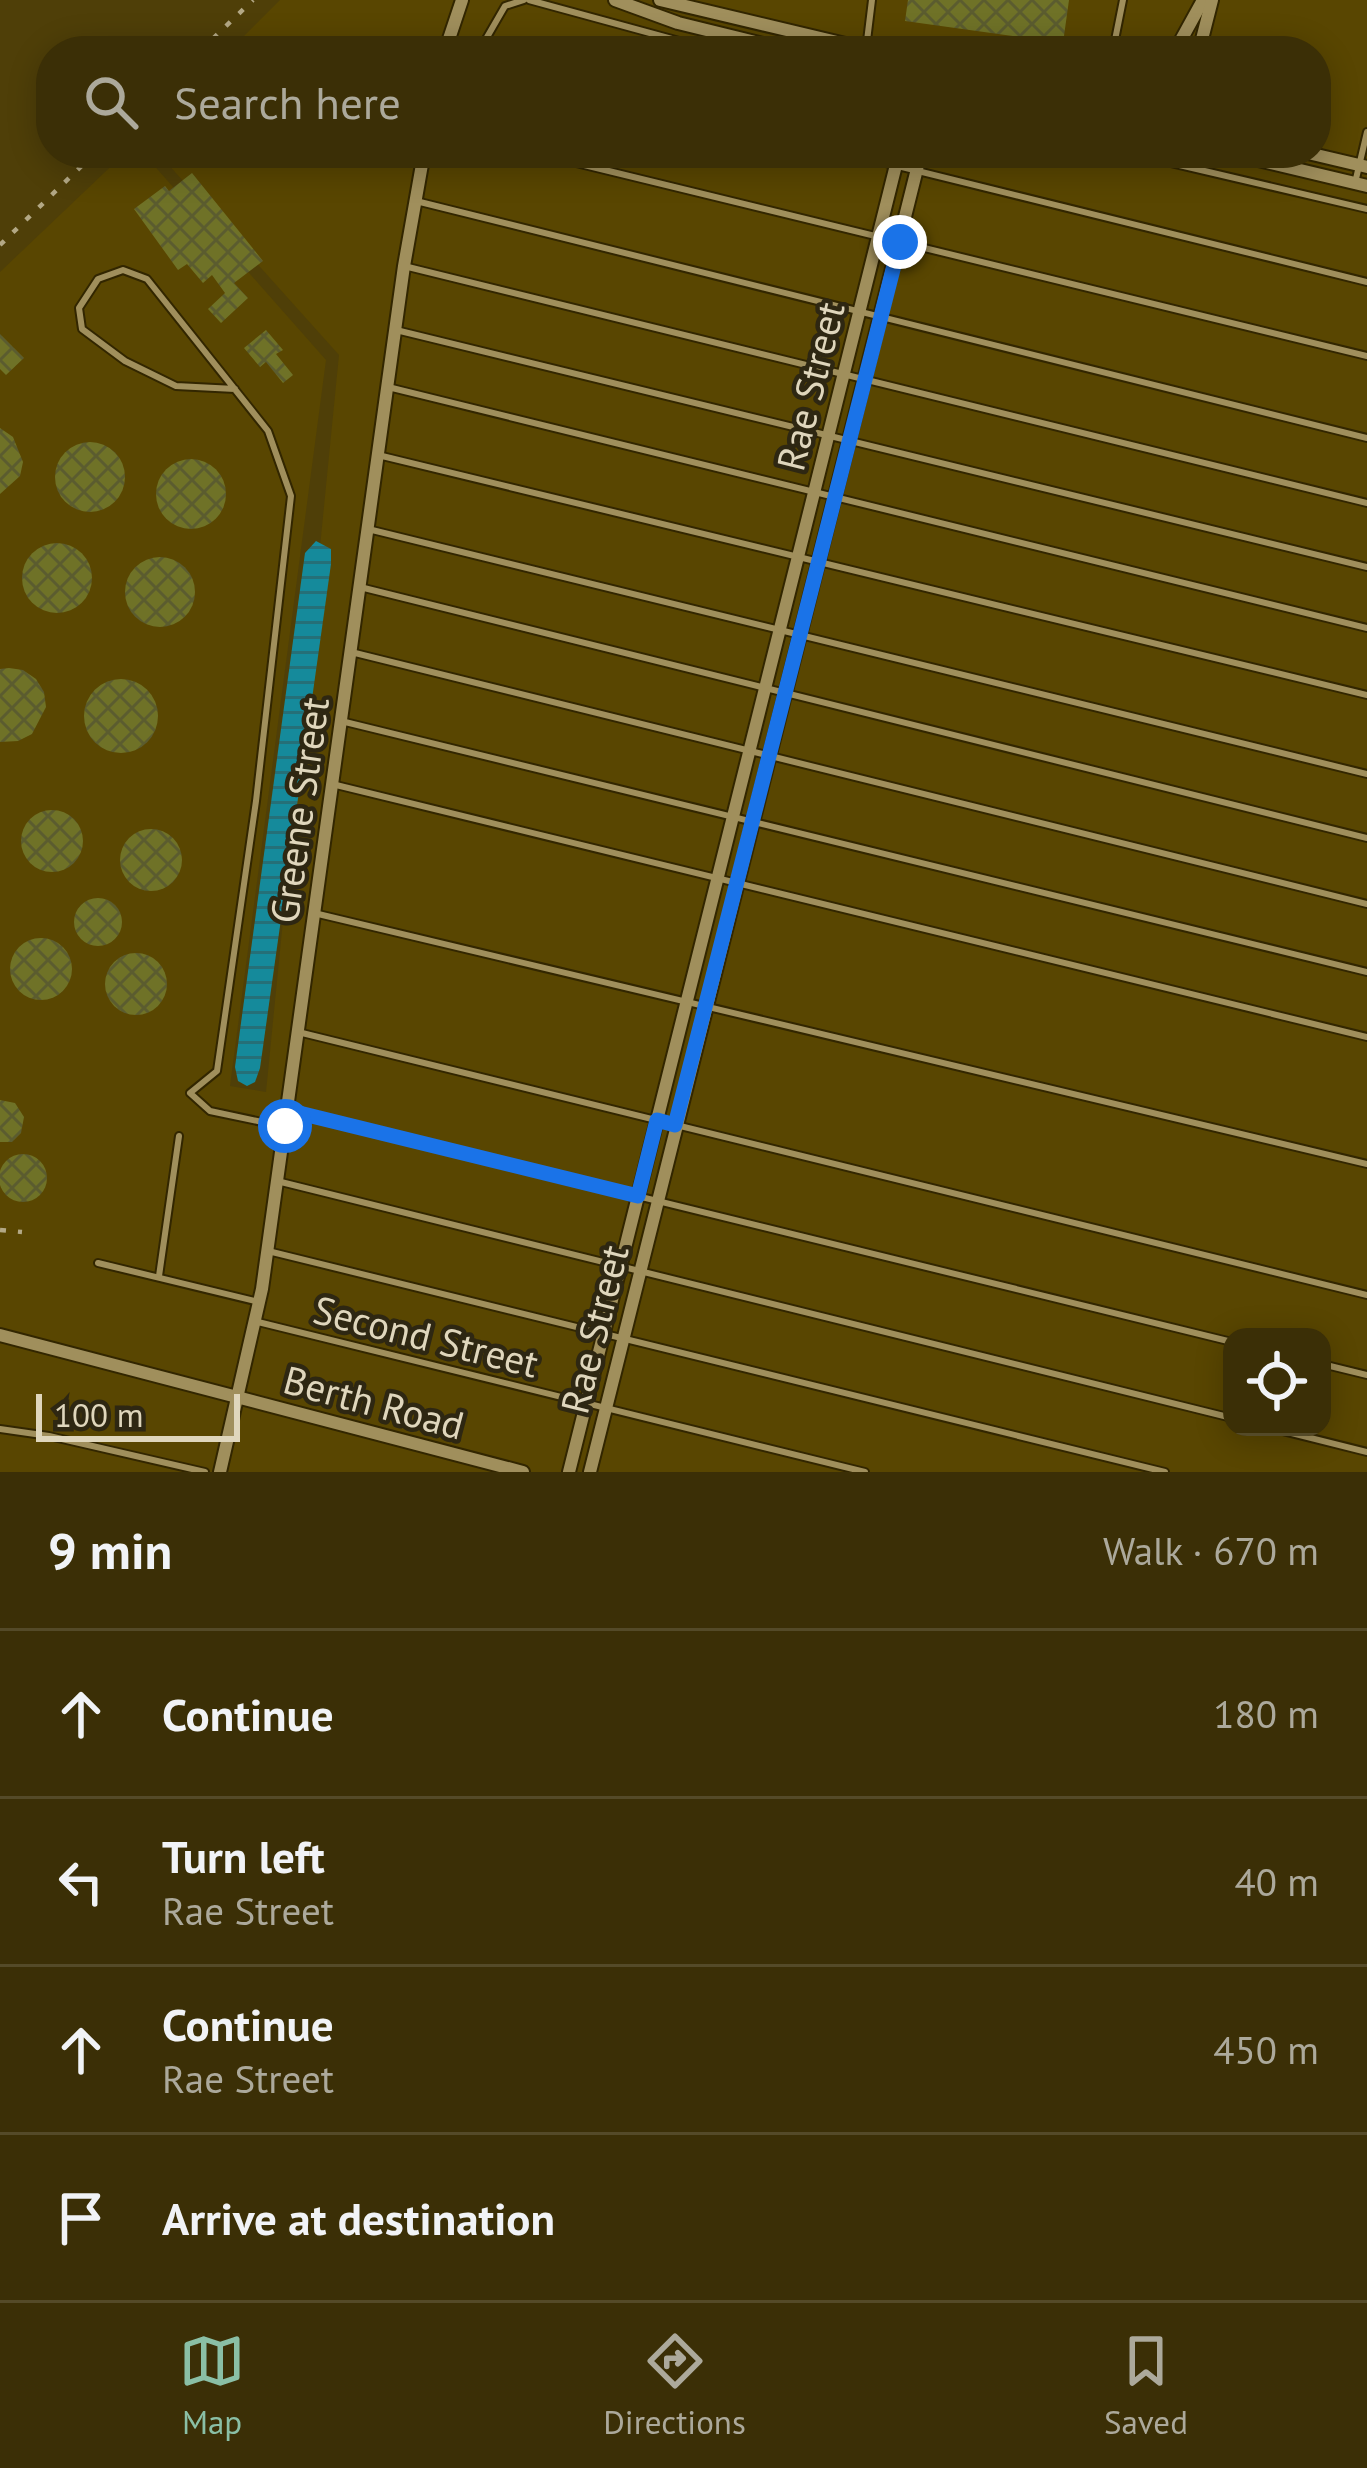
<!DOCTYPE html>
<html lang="en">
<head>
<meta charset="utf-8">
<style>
	:root { --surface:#3b2f06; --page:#463b14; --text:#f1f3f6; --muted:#aca99b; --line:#544a28; --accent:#8abfa5 }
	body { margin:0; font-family:"PT Sans",sans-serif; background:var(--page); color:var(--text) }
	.controls { position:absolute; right:36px; bottom:36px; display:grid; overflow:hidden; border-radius:24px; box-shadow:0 6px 30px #0003 }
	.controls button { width:108px; height:108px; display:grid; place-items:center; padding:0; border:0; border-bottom:3px solid var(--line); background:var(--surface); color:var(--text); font:60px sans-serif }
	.scale { position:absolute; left:36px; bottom:30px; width:204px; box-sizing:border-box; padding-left:12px; border:6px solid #dfd6bc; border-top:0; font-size:33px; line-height:42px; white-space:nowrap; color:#dfd6bc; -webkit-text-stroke:9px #2e2712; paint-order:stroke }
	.stop { position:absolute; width:36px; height:36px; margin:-27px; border:9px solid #1a73e8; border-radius:50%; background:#fff }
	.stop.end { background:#1a73e8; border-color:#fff; box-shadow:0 3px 12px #0008 }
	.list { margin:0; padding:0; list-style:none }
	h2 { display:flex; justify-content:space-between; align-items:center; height:156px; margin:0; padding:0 48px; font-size:51px }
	h2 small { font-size:39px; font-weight:400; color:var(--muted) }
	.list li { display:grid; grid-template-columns:78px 1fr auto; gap:36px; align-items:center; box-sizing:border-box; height:168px; padding:0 48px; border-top:3px solid var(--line) }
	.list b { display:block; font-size:45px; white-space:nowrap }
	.list p { margin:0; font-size:39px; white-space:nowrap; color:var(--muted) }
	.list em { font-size:39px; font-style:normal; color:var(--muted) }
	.icon { flex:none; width:66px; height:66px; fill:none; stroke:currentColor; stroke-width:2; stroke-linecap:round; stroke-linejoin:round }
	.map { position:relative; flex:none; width:1367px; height:1472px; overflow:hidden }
	.search { position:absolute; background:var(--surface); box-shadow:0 6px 30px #0003; left:36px; right:36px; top:36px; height:132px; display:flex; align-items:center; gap:30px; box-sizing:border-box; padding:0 42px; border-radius:48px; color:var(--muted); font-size:45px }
	.sheet { height:828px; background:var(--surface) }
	nav { display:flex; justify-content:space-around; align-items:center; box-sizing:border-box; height:168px; border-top:3px solid var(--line); background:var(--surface); font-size:33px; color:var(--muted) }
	nav a { display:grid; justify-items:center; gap:6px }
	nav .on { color:var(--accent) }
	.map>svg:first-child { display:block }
	.built { fill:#594601; fill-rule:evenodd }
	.water { fill:url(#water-rules) }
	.building { fill:url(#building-cross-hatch) }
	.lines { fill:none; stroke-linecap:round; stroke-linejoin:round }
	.lane-casing { stroke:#322600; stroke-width:10 }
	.street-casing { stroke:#322600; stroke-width:16 }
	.lane { stroke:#a08f5c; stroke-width:6 }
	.street { stroke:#a08f5c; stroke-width:12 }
	.rail { stroke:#b3a885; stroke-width:4.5; stroke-dasharray:6 12; stroke-linecap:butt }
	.route { stroke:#1a73e8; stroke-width:15 }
	.labels { text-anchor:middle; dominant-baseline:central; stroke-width:9; stroke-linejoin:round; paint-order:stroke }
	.street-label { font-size:39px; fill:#dfd6bc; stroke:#2e2712 }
</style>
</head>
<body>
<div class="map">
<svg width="1367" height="1472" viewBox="0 0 1367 1472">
	<defs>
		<pattern id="water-rules" width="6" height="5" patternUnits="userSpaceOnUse" patternTransform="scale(3)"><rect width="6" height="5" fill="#158a9b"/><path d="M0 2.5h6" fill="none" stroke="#257078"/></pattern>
		<pattern id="building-cross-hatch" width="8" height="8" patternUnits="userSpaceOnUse" patternTransform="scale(3)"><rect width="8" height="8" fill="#6f7227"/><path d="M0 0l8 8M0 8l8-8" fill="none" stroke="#5b5c2f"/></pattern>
	</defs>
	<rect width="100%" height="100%" fill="#4f3f08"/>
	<!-- built -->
	<path class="built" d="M 280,0 L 1367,0 L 1367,1472 L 0,1472 L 0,272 L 125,153 L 143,153 L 326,360 L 230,1086 L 266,1092 L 339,355 L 158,153 L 1316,153 L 1316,51 L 229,51 ZM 1232,1337 L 1322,1337 L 1322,1427 L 1232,1427 Z"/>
	<!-- water -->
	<path class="water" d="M 316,541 L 331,549 L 331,564 L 260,1068 L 255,1082 L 247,1086 L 238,1081 L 235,1067 L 305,553 Z"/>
	<!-- building -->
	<g class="building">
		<path d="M 908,0 L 1069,0 L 1063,43 L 905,21 Z"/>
		<path d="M 192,173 L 263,261 L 234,283 L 248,298 L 221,323 L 208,309 L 225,293 L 212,275 L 203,283 L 187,264 L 178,270 L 134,209 L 165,186 L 169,191 Z"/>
		<path d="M 266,330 L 283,350 L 276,354 L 293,375 L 283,383 L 266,362 L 260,367 L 244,348 Z"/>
		<path d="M 0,334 L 24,358 L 6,375 L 0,369 Z"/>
		<path d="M 0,428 L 13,437 L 23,462 L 20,476 L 0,494 Z"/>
		<circle cx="90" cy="477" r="35"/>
		<circle cx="191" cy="494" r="35"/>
		<circle cx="57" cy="578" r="35"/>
		<circle cx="160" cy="592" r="35"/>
		<path d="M 9,668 L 23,670 L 36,679 L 44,692 L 46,707 L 32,734 L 18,741 L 0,742 L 0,669 Z"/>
		<circle cx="121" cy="716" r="37"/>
		<circle cx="52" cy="841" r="31"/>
		<circle cx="151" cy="860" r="31"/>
		<circle cx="98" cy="922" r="24"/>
		<circle cx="41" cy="969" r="31"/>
		<circle cx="136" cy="984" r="31"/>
		<path d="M 0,1100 L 15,1103 L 24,1117 L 21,1133 L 12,1142 L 0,1142 Z"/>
		<circle cx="23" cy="1178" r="24"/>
	</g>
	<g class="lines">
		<defs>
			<g id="lane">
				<path d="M 529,0 L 716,51"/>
				<path d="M 1115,40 L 1123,0"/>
				<path d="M 866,49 L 872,0"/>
				<path d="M 479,51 L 505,6 L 524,0"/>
				<path d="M 535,153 L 1367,356"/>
				<path d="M 845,153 L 1367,282"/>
				<path d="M 1128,153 L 1367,209"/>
				<path d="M 1355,183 L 1367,132"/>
				<path d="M 416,201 L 1367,438"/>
				<path d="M 404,266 L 1367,503"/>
				<path d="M 396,330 L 1367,567"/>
				<path d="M 388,387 L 1367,628"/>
				<path d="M 235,389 L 176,386 L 125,361 L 82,329 L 79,308 L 98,279 L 123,270 L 147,279 L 268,431 L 291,496 L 256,801 L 217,1071 L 190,1093 L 210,1111 L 281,1126"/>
				<path d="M 378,455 L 1367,695"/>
				<path d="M 368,529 L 1367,774"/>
				<path d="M 360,587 L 1367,838"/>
				<path d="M 351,652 L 1367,904"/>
				<path d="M 341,721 L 1367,972"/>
				<path d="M 332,784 L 1367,1037"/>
				<path d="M 314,913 L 1367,1164"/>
				<path d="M 298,1032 L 1367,1295"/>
				<path d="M 287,1110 L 1232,1342"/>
				<path d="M 277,1181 L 1232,1418"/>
				<path d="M 268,1251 L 1165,1472"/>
				<path d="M 98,1263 L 259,1302"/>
				<path d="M 159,1276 L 179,1136"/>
				<path d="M 258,1322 L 865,1472"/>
				<path d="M 1322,1364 L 1367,1375"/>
				<path d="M 1267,1427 L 1367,1452"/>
				<path d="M 0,1429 L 49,1436 L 205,1472"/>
			</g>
			<g id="street">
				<path d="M 615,0 L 678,23 L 792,51"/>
				<path d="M 660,0 L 875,51"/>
				<path d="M 445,51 L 462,0"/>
				<path d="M 1175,51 L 1203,0"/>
				<path d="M 1199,51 L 1212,0"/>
				<path d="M 1229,153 L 1367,186"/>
				<path d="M 1308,153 L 1367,167"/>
				<path d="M 0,1335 L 523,1472"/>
				<path d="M 220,1472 L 262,1289 L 404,266 L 424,153"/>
				<path d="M 569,1472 L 899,153"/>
				<path d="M 590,1472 L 921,153"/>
			</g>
		</defs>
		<!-- lane casing -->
		<use href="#lane" class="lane-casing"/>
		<!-- street casing -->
		<use href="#street" class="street-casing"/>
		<!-- lane -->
		<use href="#lane" class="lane"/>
		<!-- street -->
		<use href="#street" class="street"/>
		<!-- rail -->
		<g class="rail">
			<path d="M 200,51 L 253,0"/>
			<path d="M 0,245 L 95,153"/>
			<path d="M 0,1230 L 22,1232"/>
		</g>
	</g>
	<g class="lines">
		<!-- route -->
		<path class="route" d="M 285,1126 L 287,1110 L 638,1196 L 657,1120 L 675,1125 L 900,242"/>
	</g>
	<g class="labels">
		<!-- street labels -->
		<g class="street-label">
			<text transform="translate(810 386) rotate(-76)">Rae Street</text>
			<text transform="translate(299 810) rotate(-82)">Greene Street</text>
			<text transform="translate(594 1329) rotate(-76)">Rae Street</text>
			<text transform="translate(426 1336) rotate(14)">Second Street</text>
			<text transform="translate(374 1402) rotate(15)">Berth Road</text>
		</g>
	</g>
</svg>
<div class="controls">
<button><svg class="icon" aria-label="locate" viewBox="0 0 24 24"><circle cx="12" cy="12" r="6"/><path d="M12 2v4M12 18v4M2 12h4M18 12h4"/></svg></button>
</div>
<div class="scale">100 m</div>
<div class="stop" style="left:285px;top:1126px"></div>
<div class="stop end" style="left:900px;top:242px"></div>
<div class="search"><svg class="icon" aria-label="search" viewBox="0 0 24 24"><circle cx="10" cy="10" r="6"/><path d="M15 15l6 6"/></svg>Search here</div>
</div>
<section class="sheet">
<h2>9 min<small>Walk · 670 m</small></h2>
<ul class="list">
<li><svg class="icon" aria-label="ahead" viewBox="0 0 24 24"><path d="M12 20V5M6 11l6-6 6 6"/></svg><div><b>Continue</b></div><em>180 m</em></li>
<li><svg class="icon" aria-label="left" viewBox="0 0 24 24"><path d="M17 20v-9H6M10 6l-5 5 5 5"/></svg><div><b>Turn left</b><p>Rae Street</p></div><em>40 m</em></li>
<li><svg class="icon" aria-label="ahead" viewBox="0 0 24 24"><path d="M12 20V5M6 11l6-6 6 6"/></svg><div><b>Continue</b><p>Rae Street</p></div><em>450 m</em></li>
<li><svg class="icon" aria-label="arrive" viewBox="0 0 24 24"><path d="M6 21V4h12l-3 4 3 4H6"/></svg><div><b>Arrive at destination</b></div></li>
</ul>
</section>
<nav>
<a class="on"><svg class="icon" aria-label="map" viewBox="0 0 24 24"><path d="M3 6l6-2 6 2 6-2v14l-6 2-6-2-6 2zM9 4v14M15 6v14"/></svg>Map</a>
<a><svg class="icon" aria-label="directions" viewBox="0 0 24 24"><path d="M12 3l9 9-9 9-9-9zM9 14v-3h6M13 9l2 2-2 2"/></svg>Directions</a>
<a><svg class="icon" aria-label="saved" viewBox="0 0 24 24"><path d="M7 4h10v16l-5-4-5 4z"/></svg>Saved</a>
</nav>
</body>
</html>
